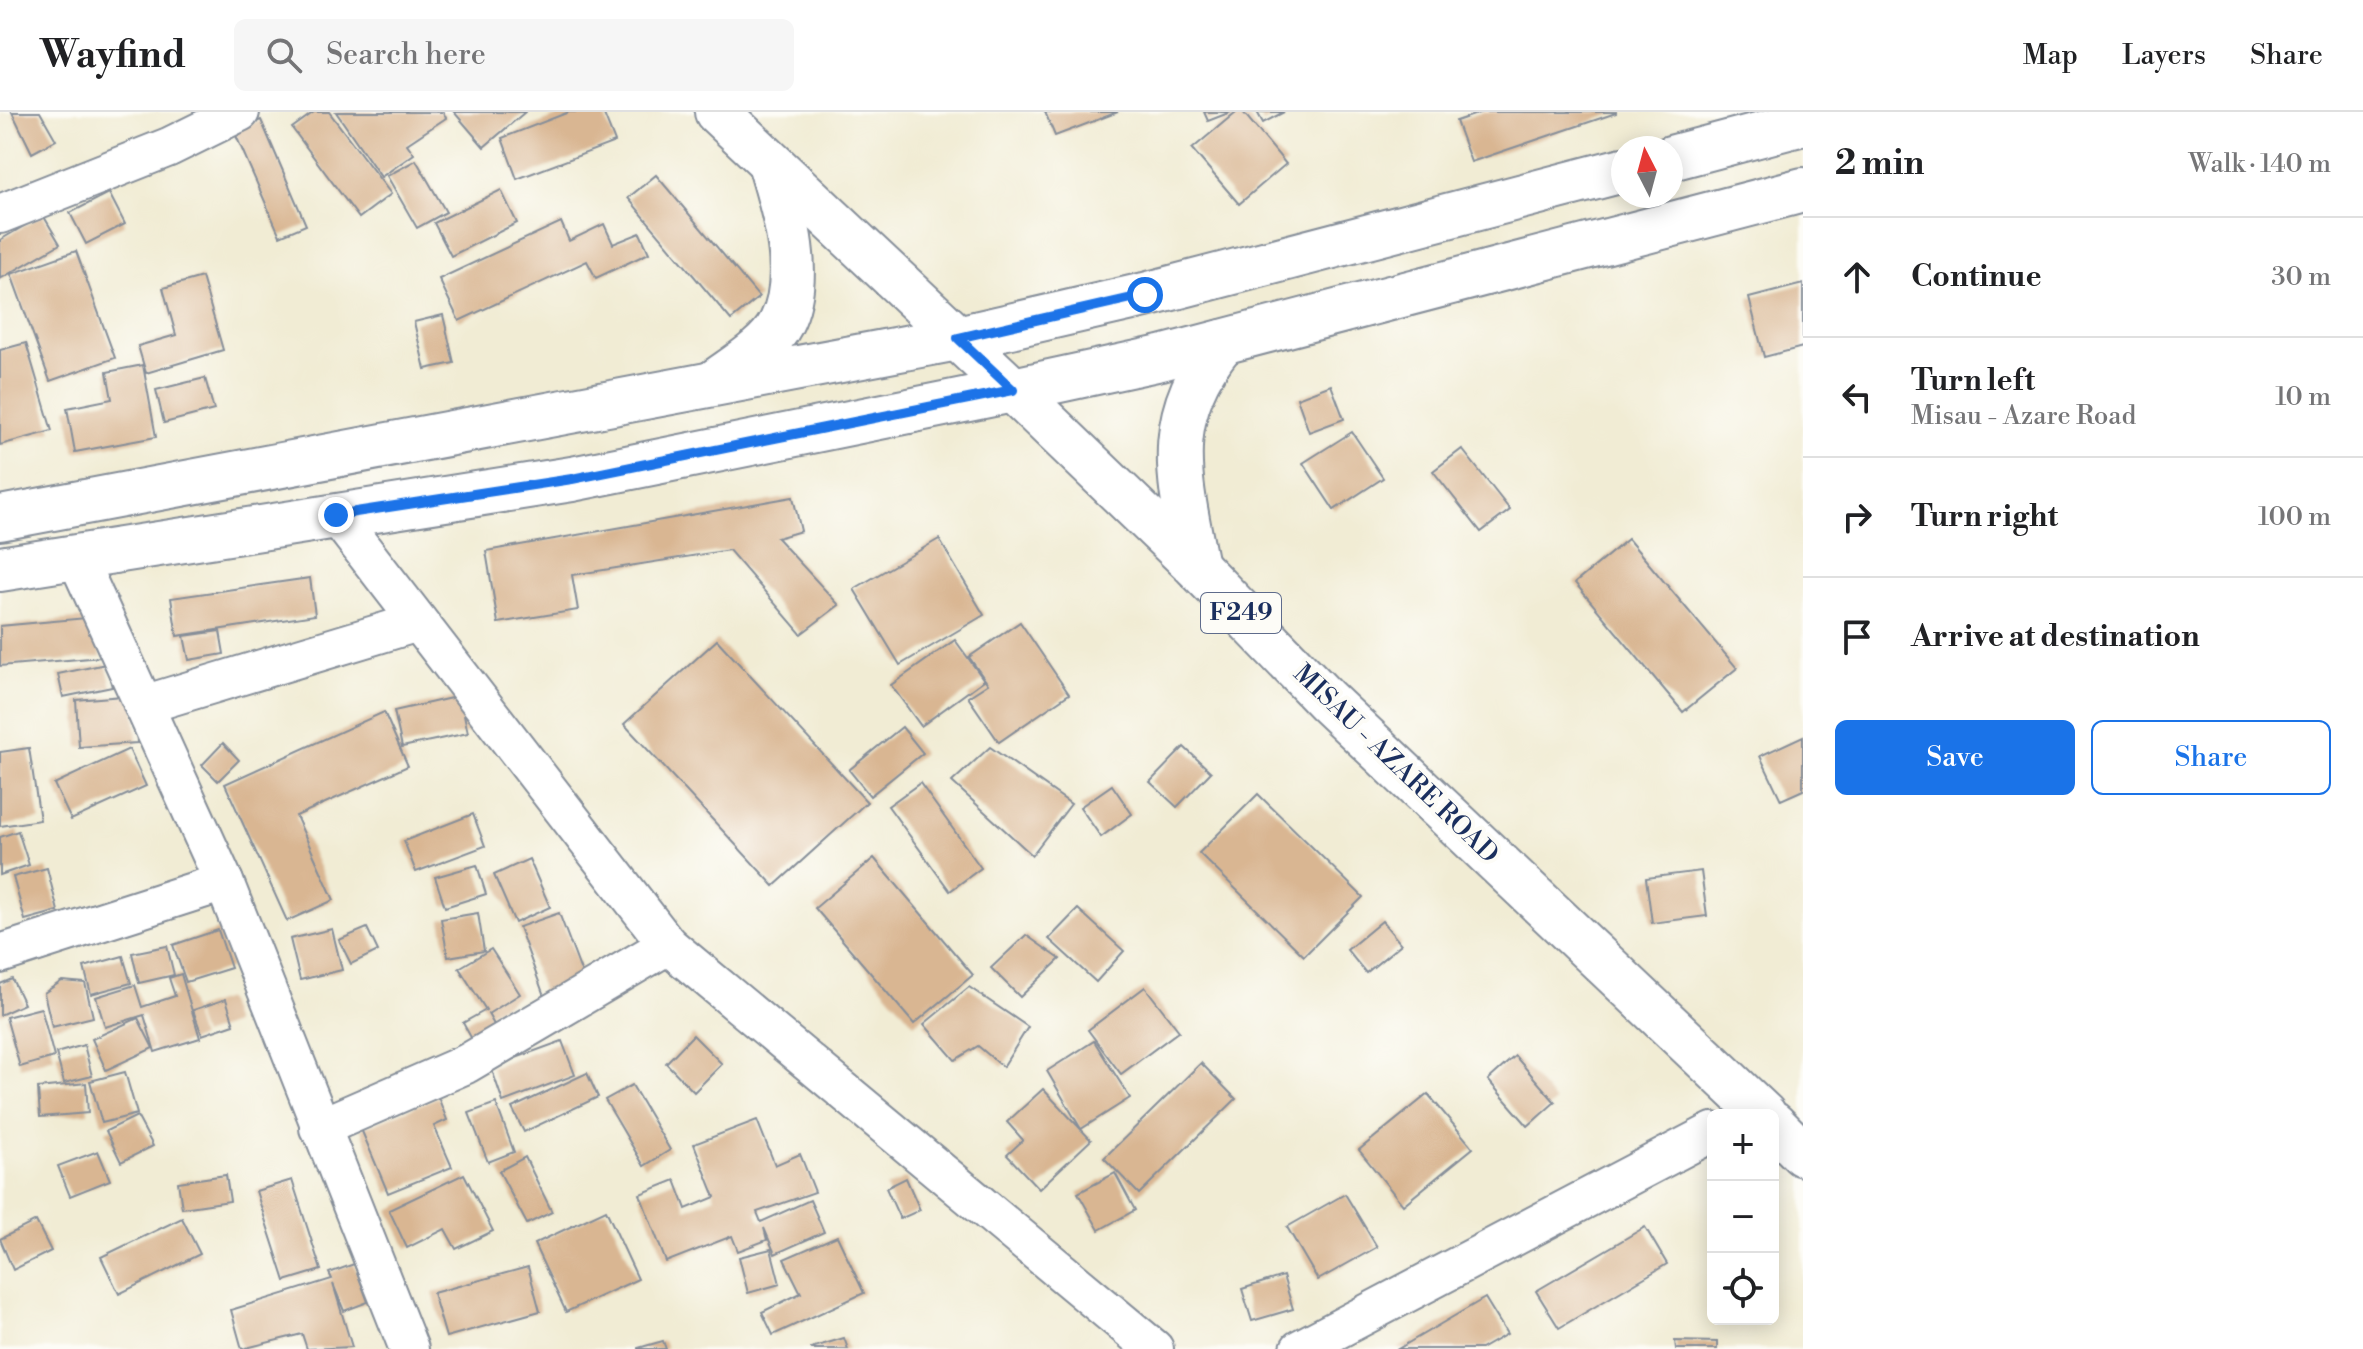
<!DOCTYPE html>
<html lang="en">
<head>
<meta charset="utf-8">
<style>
	:root { --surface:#fff; --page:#f6f6f6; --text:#202124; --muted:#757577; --line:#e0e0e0; --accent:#1a73e8 }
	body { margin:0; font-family:"Libre Bodoni",serif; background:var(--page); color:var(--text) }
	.controls { position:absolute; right:24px; bottom:24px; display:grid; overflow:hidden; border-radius:12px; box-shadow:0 4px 20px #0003 }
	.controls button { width:72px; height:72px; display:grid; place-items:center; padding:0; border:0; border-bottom:2px solid var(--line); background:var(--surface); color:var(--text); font:40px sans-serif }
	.compass { position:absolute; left:1611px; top:24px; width:72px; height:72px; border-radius:50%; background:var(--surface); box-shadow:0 4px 20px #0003; rotate:354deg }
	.stop { position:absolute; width:24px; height:24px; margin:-18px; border:6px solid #1a73e8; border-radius:50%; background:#fff }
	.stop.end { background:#1a73e8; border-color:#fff; box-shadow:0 2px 8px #0008 }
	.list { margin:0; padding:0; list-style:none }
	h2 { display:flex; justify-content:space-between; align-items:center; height:104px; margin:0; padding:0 32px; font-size:34px }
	h2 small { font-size:26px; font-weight:400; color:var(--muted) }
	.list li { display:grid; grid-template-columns:52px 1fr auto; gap:24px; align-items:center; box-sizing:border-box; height:120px; padding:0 32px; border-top:2px solid var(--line) }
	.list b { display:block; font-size:30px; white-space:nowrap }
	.list p { margin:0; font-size:26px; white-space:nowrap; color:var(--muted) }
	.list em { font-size:26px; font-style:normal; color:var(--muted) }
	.actions { display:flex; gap:16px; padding:24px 32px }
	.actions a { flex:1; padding:18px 0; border:2px solid var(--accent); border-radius:12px; text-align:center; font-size:28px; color:var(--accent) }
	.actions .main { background:var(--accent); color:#fff }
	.icon { flex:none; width:44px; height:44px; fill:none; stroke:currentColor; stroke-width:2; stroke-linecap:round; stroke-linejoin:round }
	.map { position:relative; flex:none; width:1803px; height:1237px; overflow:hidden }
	header { display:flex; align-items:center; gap:48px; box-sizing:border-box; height:112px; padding:0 40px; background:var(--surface); border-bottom:2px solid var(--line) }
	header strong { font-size:38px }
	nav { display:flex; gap:44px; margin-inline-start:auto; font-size:28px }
	.search { width:560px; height:72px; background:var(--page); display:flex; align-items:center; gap:20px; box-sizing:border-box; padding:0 28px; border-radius:12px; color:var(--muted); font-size:30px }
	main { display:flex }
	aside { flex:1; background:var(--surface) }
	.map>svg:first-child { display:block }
	.building { fill:#d9b692 }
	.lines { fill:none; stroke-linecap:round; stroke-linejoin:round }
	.street-casing { stroke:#868e99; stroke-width:42 }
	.primary-casing { stroke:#868e99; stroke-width:48 }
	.street { stroke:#fff; stroke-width:38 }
	.primary { stroke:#fff; stroke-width:44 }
	.route { stroke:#1a73e8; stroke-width:10 }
	.labels { text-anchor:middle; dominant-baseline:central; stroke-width:8; stroke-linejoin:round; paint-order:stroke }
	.shield { fill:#fdfcf7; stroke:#5f6c8c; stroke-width:2 }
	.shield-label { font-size:24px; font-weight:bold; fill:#1b2f5e }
	.street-label { font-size:26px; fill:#1b2f5e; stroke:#fdfcf7 }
</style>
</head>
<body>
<header>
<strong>Wayfind</strong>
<div class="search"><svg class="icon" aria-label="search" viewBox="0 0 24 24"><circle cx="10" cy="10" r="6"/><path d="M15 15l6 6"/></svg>Search here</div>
<nav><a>Map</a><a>Layers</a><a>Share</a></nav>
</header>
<main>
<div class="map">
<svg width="1803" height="1237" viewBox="0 0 1803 1237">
	<rect width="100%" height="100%" fill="#fdfcf7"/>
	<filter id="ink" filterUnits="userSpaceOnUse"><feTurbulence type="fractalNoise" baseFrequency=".0125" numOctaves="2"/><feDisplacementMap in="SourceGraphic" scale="16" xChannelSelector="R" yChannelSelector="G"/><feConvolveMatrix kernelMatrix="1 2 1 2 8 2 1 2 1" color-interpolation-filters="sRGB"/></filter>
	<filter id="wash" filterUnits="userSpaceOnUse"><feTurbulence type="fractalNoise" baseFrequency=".006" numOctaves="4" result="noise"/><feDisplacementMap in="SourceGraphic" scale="32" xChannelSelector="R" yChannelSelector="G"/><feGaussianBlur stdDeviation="1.8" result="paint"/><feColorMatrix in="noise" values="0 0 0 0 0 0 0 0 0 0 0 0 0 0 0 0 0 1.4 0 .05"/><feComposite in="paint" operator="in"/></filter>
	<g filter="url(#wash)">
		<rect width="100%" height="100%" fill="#f1ecd4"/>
		<g id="blocks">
			<!-- building -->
			<g class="building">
				<path d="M 12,0 L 40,0 L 56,28 L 32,41 Z"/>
				<path d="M 314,0 L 329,0 L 391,82 L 359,106 L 292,16 Z"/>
				<path d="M 336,0 L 443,0 L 446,6 L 407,32 L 414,42 L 381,65 Z"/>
				<path d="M 454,0 L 525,0 L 484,35 Z"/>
				<path d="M 569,0 L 603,0 L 615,30 L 517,67 L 502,26 Z"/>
				<path d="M 1045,0 L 1118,0 L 1055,24 Z"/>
				<path d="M 1204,0 L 1231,0 L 1208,9 Z"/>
				<path d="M 1236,0 L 1243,0 L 1286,52 L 1239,92 L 1192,37 Z"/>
				<path d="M 1257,0 L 1284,0 L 1263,11 Z"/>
				<path d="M 1483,0 L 1616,0 L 1616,1 L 1471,50 L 1456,9 Z"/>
				<path d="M 261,8 L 306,113 L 280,124 L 234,19 Z"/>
				<path d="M 416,48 L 446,100 L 417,116 L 387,64 Z"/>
				<path d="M 656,63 L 759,185 L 731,208 L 628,86 Z"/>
				<path d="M 501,78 L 517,111 L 451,144 L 434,111 Z"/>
				<path d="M 109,81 L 125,112 L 86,132 L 70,101 Z"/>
				<path d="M 43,103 L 60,132 L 0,167 L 0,128 Z"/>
				<path d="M 561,110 L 569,129 L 604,112 L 613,132 L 640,121 L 649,141 L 596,166 L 587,149 L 459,209 L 439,167 Z"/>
				<path d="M 76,139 L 115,246 L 50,269 L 11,162 Z"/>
				<path d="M 202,165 L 223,238 L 146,261 L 138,234 L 176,223 L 163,176 Z"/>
				<path d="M 1803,172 L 1803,235 L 1764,245 L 1749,186 Z"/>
				<path d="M 443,203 L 454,251 L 425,257 L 414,210 Z"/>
				<path d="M 26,231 L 52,319 L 0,333 L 0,238 Z"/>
				<path d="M 143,253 L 156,325 L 75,340 L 67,296 L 112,287 L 107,260 Z"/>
				<path d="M 205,266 L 214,298 L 164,311 L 156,278 Z"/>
				<path d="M 1331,273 L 1344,307 L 1309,320 L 1297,286 Z"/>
				<path d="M 1352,320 L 1383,366 L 1334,398 L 1303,351 Z"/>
				<path d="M 1462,337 L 1510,398 L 1481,420 L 1433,359 Z"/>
				<path d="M 793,385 L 801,419 L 777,426 L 839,493 L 801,522 L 729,438 L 572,463 L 578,498 L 498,511 L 486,439 Z"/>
				<path d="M 939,427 L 984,503 L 900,553 L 854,477 Z"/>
				<path d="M 1628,427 L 1737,556 L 1683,600 L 1575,471 Z"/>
				<path d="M 310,466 L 315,503 L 177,524 L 171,486 Z"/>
				<path d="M 97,505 L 101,545 L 0,554 L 0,514 Z"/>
				<path d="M 1020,510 L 1069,582 L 999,630 L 968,585 L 988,572 L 969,545 Z"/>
				<path d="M 220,519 L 224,542 L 189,548 L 184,524 Z"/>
				<path d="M 717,528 L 867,690 L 774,774 L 624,612 Z"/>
				<path d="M 955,528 L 984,568 L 921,614 L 891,573 Z"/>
				<path d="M 106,552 L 112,575 L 63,585 L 58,562 Z"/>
				<path d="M 134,583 L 137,631 L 79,635 L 76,588 Z"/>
				<path d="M 460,584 L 468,621 L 402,635 L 394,599 Z"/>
				<path d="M 384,600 L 408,654 L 296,704 L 334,788 L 287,809 L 225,672 Z"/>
				<path d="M 902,615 L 923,641 L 870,684 L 849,658 Z"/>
				<path d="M 1803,624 L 1803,678 L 1781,688 L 1760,644 Z"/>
				<path d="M 223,631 L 239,648 L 218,669 L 202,653 Z"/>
				<path d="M 990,635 L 1071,692 L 1032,743 L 952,670 Z"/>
				<path d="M 1184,635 L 1211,660 L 1177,695 L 1150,670 Z"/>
				<path d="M 29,636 L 40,708 L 0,714 L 0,640 Z"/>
				<path d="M 129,637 L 146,674 L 71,708 L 54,672 Z"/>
				<path d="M 920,671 L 981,756 L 950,779 L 888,694 Z"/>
				<path d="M 1112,673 L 1132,702 L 1101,725 L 1080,695 Z"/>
				<path d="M 1258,682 L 1363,785 L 1304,844 L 1199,741 Z"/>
				<path d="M 473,702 L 485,734 L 416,760 L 404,729 Z"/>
				<path d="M 18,719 L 29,753 L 0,763 L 0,725 Z"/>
				<path d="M 874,746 L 973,863 L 914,912 L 815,796 Z"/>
				<path d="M 529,747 L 550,795 L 515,811 L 494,763 Z"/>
				<path d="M 477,753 L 486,782 L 445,795 L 435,765 Z"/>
				<path d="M 47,756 L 58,799 L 25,808 L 13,765 Z"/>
				<path d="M 1701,759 L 1707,804 L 1652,811 L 1646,766 Z"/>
				<path d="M 1078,797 L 1124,839 L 1096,870 L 1049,827 Z"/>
				<path d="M 478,801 L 484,839 L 448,845 L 441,807 Z"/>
				<path d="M 559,801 L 588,878 L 547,892 L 519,815 Z"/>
				<path d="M 1382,809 L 1401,832 L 1366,861 L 1347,838 Z"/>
				<path d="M 367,816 L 378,839 L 351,852 L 339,828 Z"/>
				<path d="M 332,817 L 342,858 L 300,868 L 290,827 Z"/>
				<path d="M 218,818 L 231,856 L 186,870 L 173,833 Z"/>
				<path d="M 1026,823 L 1060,847 L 1020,885 L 991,856 Z"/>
				<path d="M 167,834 L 174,863 L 139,871 L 132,841 Z"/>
				<path d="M 491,837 L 520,882 L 488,902 L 502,927 L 479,940 L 463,911 L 486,898 L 459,856 Z"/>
				<path d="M 123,844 L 131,871 L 91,882 L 84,855 Z"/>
				<path d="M 181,862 L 200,926 L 155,940 L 144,903 L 105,915 L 96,885 L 135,873 L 142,895 L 175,884 L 169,866 Z"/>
				<path d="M 12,867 L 24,892 L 0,903 L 0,872 Z"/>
				<path d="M 62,869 L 85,871 L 93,905 L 52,915 L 44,881 Z"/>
				<path d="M 969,875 L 1028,915 L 1003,955 L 978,934 L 955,948 L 924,912 Z"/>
				<path d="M 1145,875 L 1179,919 L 1121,962 L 1088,918 Z"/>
				<path d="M 226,887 L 234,912 L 202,923 L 193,898 Z"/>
				<path d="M 41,896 L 54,945 L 20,955 L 6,905 Z"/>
				<path d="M 138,906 L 153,936 L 106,958 L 92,927 Z"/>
				<path d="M 693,923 L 722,952 L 694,980 L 666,951 Z"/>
				<path d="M 562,929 L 575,963 L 503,990 L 491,955 Z"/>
				<path d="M 1094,929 L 1130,986 L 1081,1017 L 1047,959 Z"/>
				<path d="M 84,933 L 92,964 L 64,971 L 56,941 Z"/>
				<path d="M 1515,944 L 1555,990 L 1528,1014 L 1488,968 Z"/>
				<path d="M 1201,951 L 1236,987 L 1139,1082 L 1104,1046 Z"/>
				<path d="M 125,960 L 137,1002 L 102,1011 L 90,969 Z"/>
				<path d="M 587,961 L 598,985 L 524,1020 L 512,996 Z"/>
				<path d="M 86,971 L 88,1001 L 40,1005 L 38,976 Z"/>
				<path d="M 632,973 L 670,1038 L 644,1054 L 605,988 Z"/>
				<path d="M 1043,977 L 1091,1028 L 1039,1077 L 1007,1043 L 1023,1028 L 1007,1010 Z"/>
				<path d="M 1428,982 L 1473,1036 L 1403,1093 L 1359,1038 Z"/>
				<path d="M 438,985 L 447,1008 L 434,1014 L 452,1055 L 388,1081 L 361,1017 Z"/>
				<path d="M 496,991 L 514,1040 L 488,1050 L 469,1001 Z"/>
				<path d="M 137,1004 L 153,1034 L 121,1050 L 106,1019 Z"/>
				<path d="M 757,1008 L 775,1053 L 800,1042 L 815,1080 L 757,1100 L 761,1110 L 810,1088 L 824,1120 L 775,1142 L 764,1116 L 767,1128 L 738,1139 L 732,1124 L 666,1150 L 640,1082 L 675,1068 L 686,1097 L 715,1085 L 694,1032 Z"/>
				<path d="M 98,1039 L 110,1068 L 70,1084 L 58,1054 Z"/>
				<path d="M 525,1045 L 552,1100 L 527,1112 L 499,1059 Z"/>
				<path d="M 1115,1061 L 1135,1098 L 1099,1118 L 1078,1081 Z"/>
				<path d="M 464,1062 L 493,1119 L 456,1137 L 445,1117 L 407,1136 L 389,1098 Z"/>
				<path d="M 226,1063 L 230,1089 L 182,1096 L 178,1070 Z"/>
				<path d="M 906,1066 L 920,1098 L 900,1107 L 886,1076 Z"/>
				<path d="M 292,1068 L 321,1158 L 285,1169 L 256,1079 Z"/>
				<path d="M 1345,1082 L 1377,1135 L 1318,1168 L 1287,1115 Z"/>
				<path d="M 606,1098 L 638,1167 L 566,1200 L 534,1132 Z"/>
				<path d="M 182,1106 L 200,1142 L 119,1182 L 101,1145 Z"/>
				<path d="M 36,1109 L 51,1139 L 13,1158 L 0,1127 Z"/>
				<path d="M 1645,1115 L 1667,1152 L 1559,1216 L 1536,1179 Z"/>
				<path d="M 837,1124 L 864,1181 L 773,1223 L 762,1200 L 801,1181 L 784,1147 Z"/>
				<path d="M 771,1137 L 780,1172 L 748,1181 L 739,1145 Z"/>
				<path d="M 354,1152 L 368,1190 L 344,1199 L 333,1172 L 352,1235 L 307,1237 L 302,1222 L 242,1237 L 231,1198 L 332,1167 L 329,1161 Z"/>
				<path d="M 528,1155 L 540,1199 L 446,1225 L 433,1181 Z"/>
				<path d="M 1283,1164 L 1293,1197 L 1252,1209 L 1242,1177 Z"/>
				<path d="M 1485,1186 L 1507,1222 L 1481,1237 L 1398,1237 Z"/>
				<path d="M 844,1226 L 848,1237 L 812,1237 L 811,1236 Z"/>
				<path d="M 663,1229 L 666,1237 L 638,1237 L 638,1236 Z"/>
				<path d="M 1675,1229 L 1717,1230 L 1717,1237 L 1676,1237 Z"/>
			</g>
		</g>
	</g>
	<g filter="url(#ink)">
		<use href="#blocks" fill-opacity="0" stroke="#868e99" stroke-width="2"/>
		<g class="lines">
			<defs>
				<g id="street">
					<path d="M 0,102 L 169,35 L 240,0"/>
					<path d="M 336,403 L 668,833 L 1154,1237"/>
					<path d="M 76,444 L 224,770 L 409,1237"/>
					<path d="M 143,593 L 418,510"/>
					<path d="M 0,842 L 224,770"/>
					<path d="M 319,1016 L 466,952 L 668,833"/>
					<path d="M 1300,1237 L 1713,1020"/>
				</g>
				<g id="primary">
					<path d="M 717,0 L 1013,278 L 1196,454 L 1326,588 L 1764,1003"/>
					<path d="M 1671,46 L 1803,11"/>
					<path d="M 716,269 C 738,253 769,235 781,211 C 805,164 784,98 770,51"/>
					<path d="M 0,406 L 958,226 L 1145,183 L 1623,58"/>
					<path d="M 1196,454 C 1179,366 1161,305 1223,230"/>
					<path d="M 0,457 L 572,367 L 1013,278 L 1161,246 L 1803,78"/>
					<path d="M 1773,1012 L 1803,1042"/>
				</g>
			</defs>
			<!-- street casing -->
			<use href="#street" class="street-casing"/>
			<!-- primary casing -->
			<use href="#primary" class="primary-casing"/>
			<!-- street -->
			<use href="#street" class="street"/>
			<!-- primary -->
			<use href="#primary" class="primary"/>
		</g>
	</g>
	<g class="lines" filter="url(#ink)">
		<!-- route -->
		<path class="route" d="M 336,403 L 572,367 L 1013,278 L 958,226 L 1145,183"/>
	</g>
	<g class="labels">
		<!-- shield labels -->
		<rect class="shield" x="1201" y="481" width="80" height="40" rx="6"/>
		<g class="shield-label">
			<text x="1241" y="501">F249</text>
		</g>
		<!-- street labels -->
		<g class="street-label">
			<text transform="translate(1396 652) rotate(44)">MISAU - AZARE ROAD</text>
		</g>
	</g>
</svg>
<div class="controls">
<button>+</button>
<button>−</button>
<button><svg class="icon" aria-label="locate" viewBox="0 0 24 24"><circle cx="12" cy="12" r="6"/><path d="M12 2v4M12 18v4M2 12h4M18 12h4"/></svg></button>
</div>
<svg class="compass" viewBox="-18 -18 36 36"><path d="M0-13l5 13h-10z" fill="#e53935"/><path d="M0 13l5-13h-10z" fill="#757577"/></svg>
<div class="stop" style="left:1145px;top:183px"></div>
<div class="stop end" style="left:336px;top:403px"></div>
</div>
<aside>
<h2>2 min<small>Walk · 140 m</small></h2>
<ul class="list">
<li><svg class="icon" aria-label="ahead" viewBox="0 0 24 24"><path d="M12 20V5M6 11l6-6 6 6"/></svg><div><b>Continue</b></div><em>30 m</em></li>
<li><svg class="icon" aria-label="left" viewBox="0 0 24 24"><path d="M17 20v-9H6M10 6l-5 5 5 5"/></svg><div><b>Turn left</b><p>Misau - Azare Road</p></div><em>10 m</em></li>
<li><svg class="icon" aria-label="right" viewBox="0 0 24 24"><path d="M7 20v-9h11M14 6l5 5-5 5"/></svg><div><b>Turn right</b></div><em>100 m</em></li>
<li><svg class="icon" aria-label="arrive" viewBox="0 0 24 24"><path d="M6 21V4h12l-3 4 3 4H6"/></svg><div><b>Arrive at destination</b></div></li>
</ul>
<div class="actions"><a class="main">Save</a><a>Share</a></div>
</aside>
</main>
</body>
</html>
